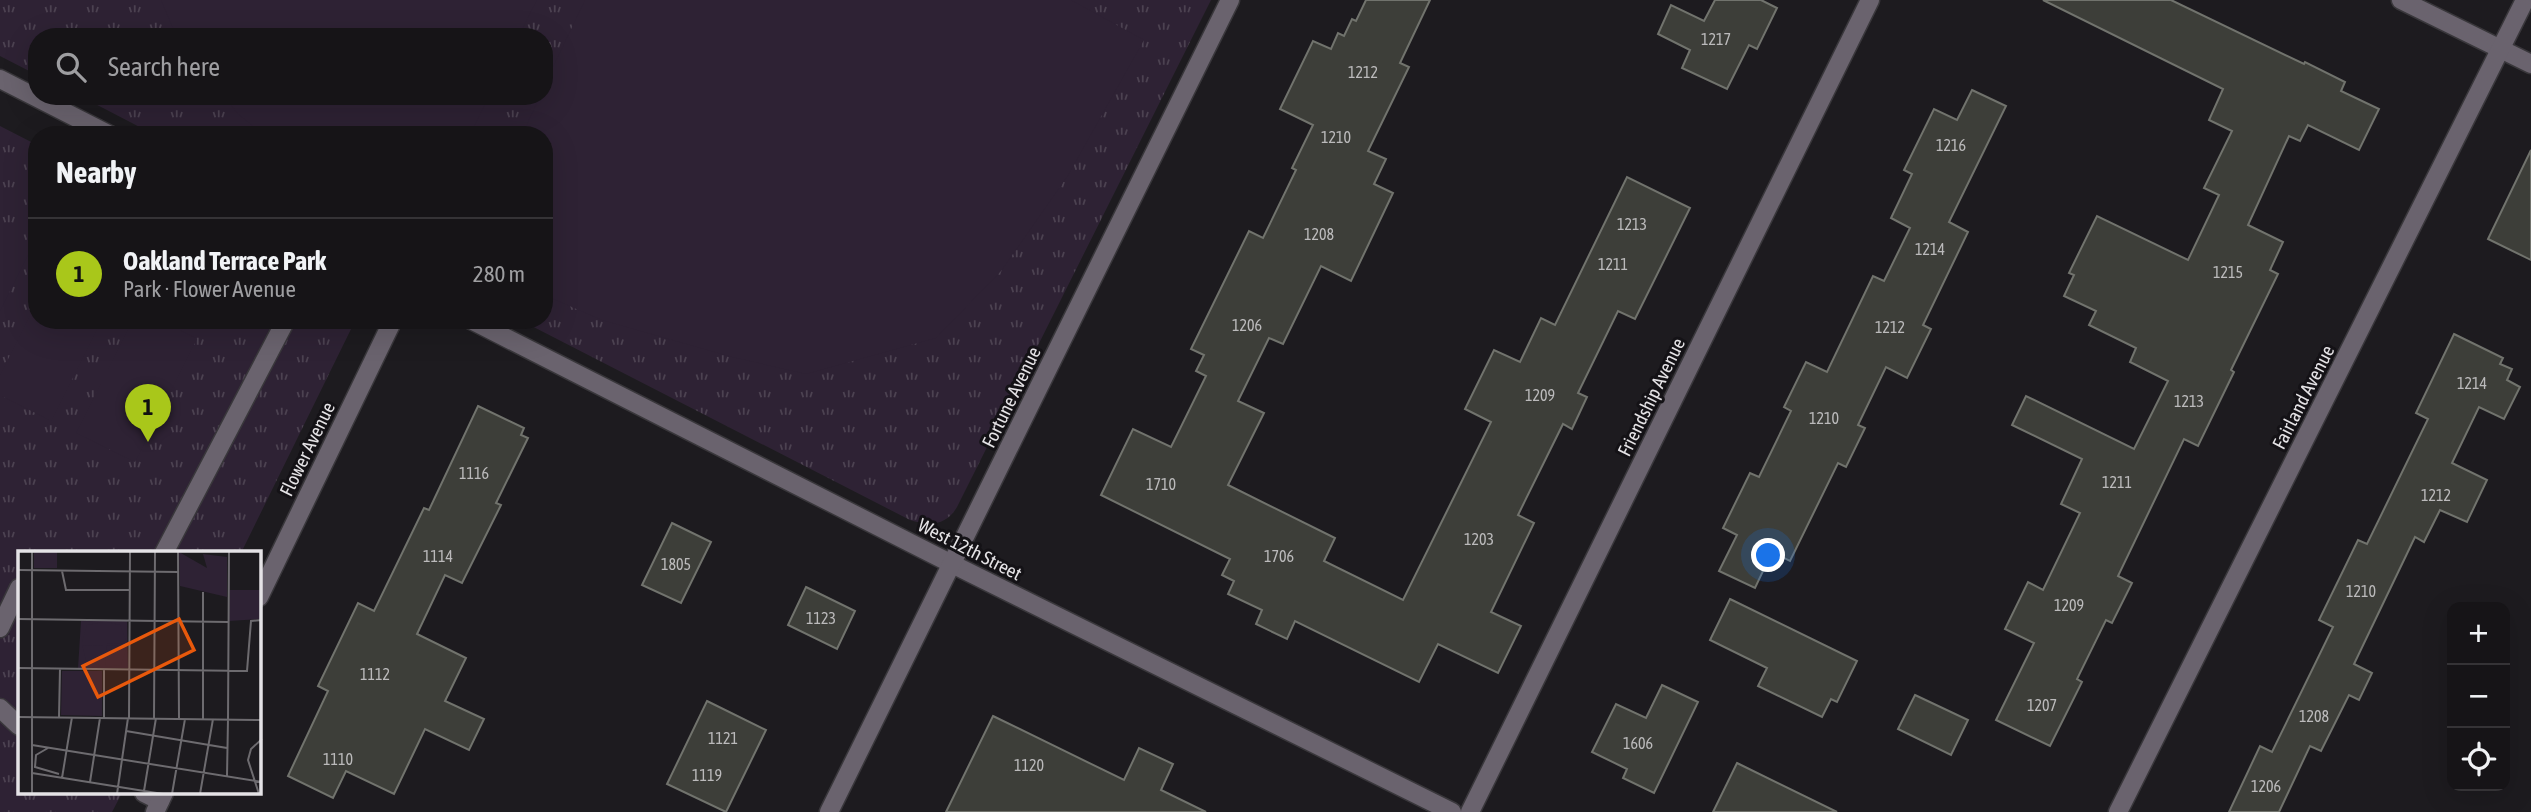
<!DOCTYPE html>
<html lang="en">
<head>
<meta charset="utf-8">
<style>
	:root { --surface:#161417; --page:#232124; --text:#f1f3f6; --muted:#9e9ea1; --line:#353336; --accent:#a9c71a }
	body { margin:0; font-family:"Asap Condensed",sans-serif; background:var(--page); color:var(--text) }
	.controls { position:absolute; right:21px; bottom:21px; display:grid; overflow:hidden; border-radius:14px; box-shadow:0 7px 28px #0002 }
	.controls button { width:63px; height:63px; display:grid; place-items:center; padding:0; border:0; border-bottom:2px solid var(--line); background:var(--surface); color:var(--text); font:35px sans-serif }
	.you { position:absolute; left:1769px; top:556px; width:24px; height:24px; margin:-18px; border:5px solid #fff; border-radius:50%; background:#1a73e8; box-shadow:0 0 0 10px #1a73e833 }
	.badge { display:grid; place-items:center; width:46px; height:46px; border-radius:50%; background:var(--accent); color:#111; font-size:23px; font-weight:700 }
	.pin { position:absolute; translate:-50% -58px; filter:drop-shadow(0 2px 4px #0008) }
	.pin::after { content:''; position:absolute; top:37px; width:24px; height:21px; background:inherit; clip-path:polygon(0 0,100% 0,50% 100%) }
	.list { margin:0; padding:0; list-style:none }
	h2 { display:flex; justify-content:space-between; align-items:center; height:91px; margin:0; padding:0 28px; font-size:30px }
	h2 small { font-size:23px; font-weight:400; color:var(--muted) }
	.list li { display:grid; grid-template-columns:46px 1fr auto; gap:21px; align-items:center; box-sizing:border-box; height:112px; padding:0 28px; border-top:2px solid var(--line) }
	.list b { display:block; font-size:26px; white-space:nowrap }
	.list p { margin:0; font-size:23px; white-space:nowrap; color:var(--muted) }
	.list em { font-size:23px; font-style:normal; color:var(--muted) }
	.icon { flex:none; width:38px; height:38px; fill:none; stroke:currentColor; stroke-width:2; stroke-linecap:round; stroke-linejoin:round }
	.map { position:relative; flex:none; width:2531px; height:812px; overflow:hidden }
	.search { position:absolute; background:var(--surface); box-shadow:0 7px 28px #0002; left:28px; top:28px; width:525px; height:77px; display:flex; align-items:center; gap:18px; box-sizing:border-box; padding:0 24px; border-radius:28px; color:var(--muted); font-size:26px }
	.panel { position:absolute; background:var(--surface); box-shadow:0 7px 28px #0002; left:28px; top:126px; width:525px; height:203px; border-radius:28px }
	.map>svg:first-child { display:block }
	.park { fill:url(#park-tufts) }
	.pitch { fill:#2e2234 }
	.building { fill:#3d3e39; stroke:#71736d; stroke-width:2 }
	.lines { fill:none; stroke-linecap:round; stroke-linejoin:round }
	.service-casing { stroke:#39373b; stroke-width:21 }
	.minor-casing { stroke:#39373b; stroke-width:21 }
	.service { stroke:#6a636e; stroke-width:18 }
	.minor { stroke:#6a636e; stroke-width:18 }
	.labels { text-anchor:middle; dominant-baseline:central; stroke-width:6; stroke-linejoin:round; paint-order:stroke }
	.number-label { font-size:16px; fill:#bbbabb }
	.street-label { font-size:19px; fill:#e5e3e6; stroke:#141216 }
	.inset-road { fill:none; stroke:#6d6b6f; stroke-width:2 }
	.view { fill:#e8590c; fill-opacity:0.15; stroke:#e8590c; stroke-width:3.5 }
	.inset-edge { fill:none; stroke:#e5e3e6; stroke-width:3.5 }
</style>
</head>
<body>
<div class="map">
<svg width="2531" height="812" viewBox="0 0 2531 812">
	<defs>
		<pattern id="park-tufts" width="24" height="20" patternUnits="userSpaceOnUse" patternTransform="scale(1.75)"><rect width="24" height="20" fill="#2e2234"/><path d="M3 7l-1-3M5 7V3M7 7l1-3M15 17l-1-3M17 17v-4M19 17l1-3" fill="none" stroke="#4c4251"/></pattern>
	</defs>
	<rect width="100%" height="100%" fill="#1d1b1f"/>
	<!-- park -->
	<g class="park">
		<path d="M 0,0 L 1211,0 L 957,507 C 946,526 929,526 910,520 L 520,320 L 544,320 L 544,135 L 155,135 L 80,96 L 544,96 L 544,37 L 37,37 L 37,75 L 0,56 Z"/>
		<path d="M 0,126 L 37,145 L 37,320 L 352,320 L 353,325 L 241,553 L 19,553 L 19,793 L 122,793 L 112,812 L 0,812 Z"/>
	</g>
	<!-- pitch -->
	<g class="pitch">
		<path d="M 161,0 L 537,0 L 518,37 L 180,37 L 172,26 Z"/>
		<path d="M 585,0 L 1071,0 L 1144,40 L 1067,177 L 1001,271 L 936,338 L 806,374 L 732,357 L 602,320 L 544,295 L 544,135 L 522,135 L 540,96 L 544,96 L 544,86 Z"/>
		<path d="M 224,96 L 489,96 L 470,135 L 264,135 L 238,114 Z"/>
		<path d="M 0,241 L 28,255 L 0,311 Z"/>
		<path d="M 37,302 L 37,320 L 102,320 L 51,421 L 0,395 L 0,375 Z"/>
		<path d="M 133,320 L 161,320 L 197,339 L 135,462 L 76,433 Z"/>
	</g>
	<!-- building -->
	<g class="building">
		<path d="M 1366,0 L 1430,0 L 1400,63 L 1409,67 L 1368,151 L 1386,159 L 1374,184 L 1393,193 L 1351,281 L 1321,266 L 1283,344 L 1269,338 L 1238,401 L 1264,413 L 1228,485 L 1335,538 L 1324,561 L 1403,600 L 1491,422 L 1465,409 L 1494,350 L 1520,362 L 1541,318 L 1555,325 L 1627,177 L 1690,208 L 1635,319 L 1618,311 L 1578,393 L 1587,397 L 1572,429 L 1563,424 L 1518,515 L 1534,523 L 1491,612 L 1521,626 L 1498,673 L 1438,644 L 1419,682 L 1295,621 L 1287,639 L 1256,624 L 1262,610 L 1228,594 L 1234,581 L 1222,575 L 1230,559 L 1101,495 L 1133,429 L 1171,447 L 1206,376 L 1196,371 L 1204,355 L 1191,349 L 1249,231 L 1263,238 L 1296,170 L 1292,168 L 1313,125 L 1280,109 L 1313,41 L 1331,49 L 1338,33 L 1344,36 L 1352,19 L 1356,21 Z"/>
		<path d="M 1715,0 L 1761,0 L 1777,8 L 1757,49 L 1749,45 L 1727,89 L 1682,68 L 1690,50 L 1658,34 L 1671,5 L 1704,21 Z"/>
		<path d="M 2043,0 L 2171,0 L 2304,64 L 2305,62 L 2345,82 L 2341,91 L 2379,109 L 2359,150 L 2308,125 L 2300,141 L 2289,136 L 2248,225 L 2283,242 L 2270,270 L 2278,274 L 2231,370 L 2234,372 L 2198,446 L 2184,439 L 2118,576 L 2132,583 L 2112,623 L 2106,620 L 2077,679 L 2082,682 L 2050,746 L 1996,720 L 2034,643 L 2005,629 L 2028,582 L 2043,590 L 2080,513 L 2061,504 L 2082,459 L 2012,425 L 2026,396 L 2134,449 L 2168,381 L 2130,362 L 2136,348 L 2089,325 L 2096,311 L 2064,296 L 2074,275 L 2069,273 L 2097,216 L 2188,260 L 2219,195 L 2204,188 L 2232,131 L 2209,120 L 2223,89 Z"/>
		<path d="M 1972,90 L 2006,106 L 1949,222 L 1968,232 L 1923,325 L 1931,329 L 1907,378 L 1886,367 L 1858,425 L 1865,428 L 1846,467 L 1838,463 L 1790,561 L 1772,552 L 1755,588 L 1719,571 L 1737,535 L 1723,528 L 1750,473 L 1759,477 L 1791,411 L 1784,407 L 1806,362 L 1827,372 L 1873,276 L 1884,281 L 1910,228 L 1891,218 L 1912,174 L 1904,170 L 1934,109 L 1957,120 Z"/>
		<path d="M 2531,150 L 2531,260 L 2488,239 Z"/>
		<path d="M 2454,334 L 2503,358 L 2500,364 L 2512,369 L 2507,380 L 2520,387 L 2504,419 L 2479,407 L 2452,463 L 2487,480 L 2467,522 L 2440,510 L 2424,542 L 2415,537 L 2354,664 L 2372,673 L 2359,700 L 2349,695 L 2321,751 L 2310,746 L 2279,812 L 2229,812 L 2260,746 L 2272,752 L 2333,627 L 2319,620 L 2358,540 L 2367,544 L 2428,419 L 2416,413 Z"/>
		<path d="M 478,406 L 524,428 L 521,435 L 528,438 L 496,503 L 501,505 L 462,583 L 445,575 L 417,634 L 466,658 L 445,701 L 484,719 L 469,750 L 425,729 L 394,794 L 346,771 L 333,798 L 288,776 L 328,691 L 318,686 L 358,603 L 374,611 L 424,508 L 429,510 Z"/>
		<path d="M 672,523 L 711,542 L 681,603 L 642,585 Z"/>
		<path d="M 806,587 L 855,611 L 837,649 L 788,625 Z"/>
		<path d="M 1730,599 L 1857,661 L 1837,702 L 1831,699 L 1822,717 L 1758,686 L 1767,668 L 1710,640 Z"/>
		<path d="M 1662,685 L 1698,702 L 1654,793 L 1623,778 L 1627,769 L 1592,752 L 1616,704 L 1646,718 Z"/>
		<path d="M 1915,695 L 1968,720 L 1951,755 L 1898,729 Z"/>
		<path d="M 707,701 L 766,730 L 726,812 L 667,784 Z"/>
		<path d="M 993,716 L 1124,780 L 1139,748 L 1173,764 L 1161,790 L 1206,812 L 946,812 Z"/>
		<path d="M 1737,763 L 1837,812 L 1713,812 Z"/>
	</g>
	<g class="lines">
		<defs>
			<g id="service">
				<path d="M 164,553 L 286,320"/>
				<path d="M 0,628 L 19,588"/>
				<path d="M 0,708 L 19,726"/>
				<path d="M 144,793 L 160,801"/>
			</g>
			<g id="minor">
				<path d="M 2401,0 L 2531,64"/>
				<path d="M 0,79 L 110,135"/>
				<path d="M 471,320 L 952,564 L 1452,812"/>
				<path d="M 259,597 L 393,320"/>
				<path d="M 155,812 L 164,793"/>
				<path d="M 829,812 L 1230,0"/>
				<path d="M 1470,812 L 1870,0"/>
				<path d="M 2118,812 L 2525,0"/>
			</g>
		</defs>
		<!-- service casing -->
		<use href="#service" class="service-casing"/>
		<!-- minor casing -->
		<use href="#minor" class="minor-casing"/>
		<!-- service -->
		<use href="#service" class="service"/>
		<!-- minor -->
		<use href="#minor" class="minor"/>
	</g>
	<g class="labels">
		<!-- number labels -->
		<g class="number-label">
			<text x="1716" y="39">1217</text>
			<text x="1363" y="72">1212</text>
			<text x="1336" y="137">1210</text>
			<text x="1951" y="145">1216</text>
			<text x="1632" y="224">1213</text>
			<text x="1319" y="234">1208</text>
			<text x="1930" y="249">1214</text>
			<text x="1613" y="264">1211</text>
			<text x="2228" y="272">1215</text>
			<text x="1247" y="325">1206</text>
			<text x="1890" y="327">1212</text>
			<text x="2472" y="383">1214</text>
			<text x="1540" y="395">1209</text>
			<text x="2189" y="401">1213</text>
			<text x="1824" y="418">1210</text>
			<text x="474" y="473">1116</text>
			<text x="2117" y="482">1211</text>
			<text x="1161" y="484">1710</text>
			<text x="2436" y="495">1212</text>
			<text x="1479" y="539">1203</text>
			<text x="438" y="556">1114</text>
			<text x="1279" y="556">1706</text>
			<text x="676" y="564">1805</text>
			<text x="2361" y="591">1210</text>
			<text x="2069" y="605">1209</text>
			<text x="821" y="618">1123</text>
			<text x="375" y="674">1112</text>
			<text x="2042" y="705">1207</text>
			<text x="2314" y="716">1208</text>
			<text x="723" y="738">1121</text>
			<text x="1638" y="743">1606</text>
			<text x="338" y="759">1110</text>
			<text x="1029" y="765">1120</text>
			<text x="707" y="775">1119</text>
			<text x="2266" y="786">1206</text>
		</g>
		<!-- street labels -->
		<g class="street-label">
			<text transform="translate(1011 397) rotate(-64)">Fortune Avenue</text>
			<text transform="translate(1651 397) rotate(-64)">Friendship Avenue</text>
			<text transform="translate(2303 397) rotate(-63)">Fairland Avenue</text>
			<text transform="translate(307 449) rotate(-64)">Flower Avenue</text>
			<text transform="translate(970 549) rotate(27)">West 12th Street</text>
		</g>
	</g>
	<!-- overview -->
	<g transform="translate(18 551)">
		<rect width="243" height="243" fill="#1d1b1f"/>
		<path d="M 161,1 L 189,17 L 185,3 L 209,6 L 209,46 L 162,35 Z" fill="#2e2234"/>
		<path d="M 16,1 L 39,1 L 39,17 L 16,17 Z" fill="#2e2234"/>
		<path d="M 212,39 L 243,39 L 243,68 L 211,70 ZM 63,70 L 109,70 L 110,117 L 60,117 ZM 44,120 L 84,120 L 84,165 L 43,164 Z" fill="#2e2234"/>
		<path d="M 85,71 L 85,91 L 64,91 L 69,74 ZM 89,71 L 102,74 L 109,92 L 89,93 ZM 64,94 L 85,95 L 85,116 L 68,109 ZM 89,94 L 109,95 L 103,114 L 87,116 Z" fill="#2e2234"/>
		<path class="inset-road" d="M 14,1 L 14,243M 160,1 L 161,168M 0,19 L 160,21M 44,20 L 48,39 L 112,39M 185,41 L 185,168M 0,68 L 210,71M 0,117 L 229,120 L 233,70 L 244,69M 86,118 L 86,167M 0,166 L 244,169M 41,166 L 42,117M 111,167 L 112,1M 136,167 L 137,1M 210,168 L 211,1M 108,180 L 209,197M 14,194 L 244,231M 30,197 L 18,204 L 17,216 L 41,223M 14,222 L 145,243M 209,225 L 210,168M 44,227 L 54,166M 72,231 L 82,167M 126,240 L 138,167M 99,243 L 110,167M 154,243 L 167,168M 182,243 L 195,168M 241,243 L 230,209 L 233,198 L 244,188"/>
		<path class="view" d="M 161,68 L 176,99 L 80,146 L 65,115 Z"/>
		<rect width="243" height="243" class="inset-edge"/>
	</g>
</svg>
<div class="controls">
<button>+</button>
<button>−</button>
<button><svg class="icon" aria-label="locate" viewBox="0 0 24 24"><circle cx="12" cy="12" r="6"/><path d="M12 2v4M12 18v4M2 12h4M18 12h4"/></svg></button>
</div>
<div class="you"></div>
<div class="pin badge" style="left:148px;top:442px">1</div>
<div class="search"><svg class="icon" aria-label="search" viewBox="0 0 24 24"><circle cx="10" cy="10" r="6"/><path d="M15 15l6 6"/></svg>Search here</div>
<section class="panel">
<h2>Nearby<small></small></h2>
<ul class="list">
<li><span class="badge">1</span><div><b>Oakland Terrace Park</b><p>Park · Flower Avenue</p></div><em>280 m</em></li>
</ul>
</section>
</div>
</body>
</html>
